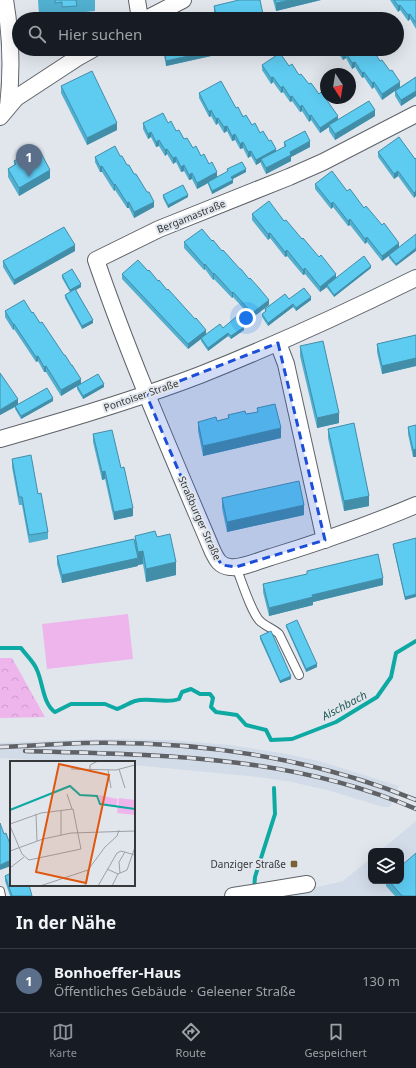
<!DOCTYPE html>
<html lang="de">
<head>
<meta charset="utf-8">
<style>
	:root { --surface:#171b24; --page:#242831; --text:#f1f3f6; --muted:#9ea1a6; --line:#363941; --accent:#8c9099 }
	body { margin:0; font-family:"Noto Sans",sans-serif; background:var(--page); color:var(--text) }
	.controls { position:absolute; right:12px; bottom:12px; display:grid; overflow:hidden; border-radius:8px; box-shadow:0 4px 16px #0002 }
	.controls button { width:36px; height:36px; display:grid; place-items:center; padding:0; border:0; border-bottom:1px solid var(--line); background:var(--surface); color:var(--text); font:20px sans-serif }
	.compass { position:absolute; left:320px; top:68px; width:36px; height:36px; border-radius:50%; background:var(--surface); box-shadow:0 4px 16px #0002; rotate:168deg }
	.you { position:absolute; left:246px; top:318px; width:14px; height:14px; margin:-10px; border:3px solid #fff; border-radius:50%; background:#1a73e8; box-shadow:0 0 0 6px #1a73e833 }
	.badge { display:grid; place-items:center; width:26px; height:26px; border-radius:50%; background:var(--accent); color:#fff; font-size:13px; font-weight:700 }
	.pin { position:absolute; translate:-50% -33px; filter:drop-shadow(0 1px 2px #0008) }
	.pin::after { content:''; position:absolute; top:21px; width:14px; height:12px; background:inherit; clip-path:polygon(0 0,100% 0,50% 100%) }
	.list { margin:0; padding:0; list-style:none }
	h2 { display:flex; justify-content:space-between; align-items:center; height:52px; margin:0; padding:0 16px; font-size:17px }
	h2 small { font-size:13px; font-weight:400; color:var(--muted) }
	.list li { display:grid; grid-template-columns:26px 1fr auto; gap:12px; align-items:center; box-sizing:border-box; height:64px; padding:0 16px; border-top:1px solid var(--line) }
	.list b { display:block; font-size:15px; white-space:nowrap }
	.list p { margin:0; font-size:13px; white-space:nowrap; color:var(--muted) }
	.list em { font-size:13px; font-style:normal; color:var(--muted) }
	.icon { flex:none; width:22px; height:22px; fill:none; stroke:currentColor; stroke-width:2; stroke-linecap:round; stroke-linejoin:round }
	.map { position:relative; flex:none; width:416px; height:896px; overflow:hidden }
	.search { position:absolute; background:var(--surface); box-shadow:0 4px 16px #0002; left:12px; right:12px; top:12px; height:44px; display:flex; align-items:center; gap:10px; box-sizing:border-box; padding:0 14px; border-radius:22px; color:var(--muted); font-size:15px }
	.sheet { height:116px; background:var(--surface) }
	nav { display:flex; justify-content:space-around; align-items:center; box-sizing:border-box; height:56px; border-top:1px solid var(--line); background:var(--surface); font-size:11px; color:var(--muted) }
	nav a { display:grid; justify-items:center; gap:2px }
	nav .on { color:var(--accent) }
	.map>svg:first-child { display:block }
	.built { fill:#d2dbe8 }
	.park { fill:url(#park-crowns) }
	.garden { fill:#eeb5ed }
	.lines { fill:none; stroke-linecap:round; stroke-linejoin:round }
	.stream { stroke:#0da9a2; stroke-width:4 }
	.service-casing { stroke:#5f6369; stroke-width:10 }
	.minor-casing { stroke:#5f6369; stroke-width:18 }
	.service { stroke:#fff; stroke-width:8 }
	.minor { stroke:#fff; stroke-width:16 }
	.rail-casing { stroke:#5f6165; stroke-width:4.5 }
	.rail { stroke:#e1e6ed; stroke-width:3; stroke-dasharray:9; stroke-linecap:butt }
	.wall { fill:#51afcf }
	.shaded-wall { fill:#428ea9 }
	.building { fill:#5ecbf1; stroke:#428ea9 }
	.marked { fill:#1d4ed8; fill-opacity:0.2; stroke:#1d4ed8; stroke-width:3; stroke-dasharray:8 5; stroke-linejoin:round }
	.poi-dot { fill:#786332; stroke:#e1e6ed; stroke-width:1.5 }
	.labels { text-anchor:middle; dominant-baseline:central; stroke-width:4; stroke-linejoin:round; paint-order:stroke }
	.street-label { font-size:10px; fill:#36383a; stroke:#e1e6ed }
	.poi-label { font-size:10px; fill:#36383a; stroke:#e1e6ed; text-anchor:end }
	.water-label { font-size:11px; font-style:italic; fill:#265c58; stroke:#e1e6ed }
	.inset-river { fill:none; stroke:#0da9a2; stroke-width:2 }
	.inset-road { fill:none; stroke:#9da0a5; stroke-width:1 }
	.view { fill:#df570e; fill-opacity:0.15; stroke:#df570e; stroke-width:2 }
	.inset-edge { fill:none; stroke:#36383a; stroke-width:2 }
</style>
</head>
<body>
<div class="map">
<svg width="416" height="896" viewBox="0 0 416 896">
	<defs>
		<pattern id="park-crowns" width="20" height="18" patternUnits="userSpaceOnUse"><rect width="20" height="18" fill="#eeb5ed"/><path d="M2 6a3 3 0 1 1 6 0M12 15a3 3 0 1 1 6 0" fill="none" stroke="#cd9ccc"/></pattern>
	</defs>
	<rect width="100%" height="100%" fill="#e1e6ed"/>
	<!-- built -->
	<g class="built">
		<path d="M 114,739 L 170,740 L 230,745 L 281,753 L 319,761 L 399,786 L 390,807 L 383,807 L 331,791 L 292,782 L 259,777 L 134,765 L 134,762 L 69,762 L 0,758 L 0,743 L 64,740 Z"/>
		<path d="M 416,821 L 416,896 L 280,896 L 343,881 L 371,858 L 371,881 L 401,881 L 401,851 L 380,851 Z"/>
	</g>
	<!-- park -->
	<path class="park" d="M 0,658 L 12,658 L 45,717 L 0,718 Z"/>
	<!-- garden -->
	<path class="garden" d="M 128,614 L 133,659 L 47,669 L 42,624 Z"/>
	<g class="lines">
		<!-- stream -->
		<g class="stream">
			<path d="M 0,648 L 21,648 C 26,655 34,662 37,670 C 43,683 43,704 55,712 L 71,704 L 105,704 L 117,709 C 123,707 129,703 135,701 C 149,697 166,704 179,699 L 182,692 L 191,689 L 200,694 L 210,694 L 213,698 L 211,707 L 216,712 L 237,715 L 246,725 L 266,730 L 271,740 L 292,739 L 336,722 L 377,697 L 391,677 L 396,653 L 416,641"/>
			<path d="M 254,889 L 255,877 L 275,814 L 274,788"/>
		</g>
		<defs>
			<g id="service">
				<path d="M 236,567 C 241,579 252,615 261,622 C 267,627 274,629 279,634 L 299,675"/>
				<path d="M 0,891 L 1,896"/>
			</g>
			<g id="minor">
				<path d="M 5,0 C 11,35 12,72 8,107"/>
				<path d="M 137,0 L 140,19"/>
				<path d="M 146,19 L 183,0"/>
				<path d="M 416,114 L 323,162 L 289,177 L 159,229 L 96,260 C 130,359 172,455 213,552 C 217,560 220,566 230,567 C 241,569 260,560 271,557 C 320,542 369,525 416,505"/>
				<path d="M 0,117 L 16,98 L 77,58 L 93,49"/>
				<path d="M 278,343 L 286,364 L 325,540"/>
				<path d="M 0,439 C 67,420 135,400 200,375 C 273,346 345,313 416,278"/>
				<path d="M 233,896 L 307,884"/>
			</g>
		</defs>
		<!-- service casing -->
		<use href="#service" class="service-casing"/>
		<!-- minor casing -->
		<use href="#minor" class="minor-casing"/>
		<!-- service -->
		<use href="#service" class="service"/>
		<!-- minor -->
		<use href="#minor" class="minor"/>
		<defs>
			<g id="rail">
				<path d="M 0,747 C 28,746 56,744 85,743 C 198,741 311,757 416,800"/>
				<path d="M 25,751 C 160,755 290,755 416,809"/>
			</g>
		</defs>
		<!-- rail casing -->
		<use href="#rail" class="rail-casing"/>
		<!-- rail -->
		<use href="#rail" class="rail"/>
	</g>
	<!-- wall -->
	<g class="wall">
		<path d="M 38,0 L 95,0 L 95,11 L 77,13 L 77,19 L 62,19 L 62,18 L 55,19 L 55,14 L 39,15 Z"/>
		<path d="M 273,0 L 321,0 L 276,11 Z"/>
		<path d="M 390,0 L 416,0 L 416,29 L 410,19 L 408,21 L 400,10 L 398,12 Z"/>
		<path d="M 214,6 L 264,19 L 215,19 L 214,13 Z"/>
		<path d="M 163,49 L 211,49 L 211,56 L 166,66 Z"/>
		<path d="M 335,49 L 369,49 L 370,52 L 380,61 L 400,87 L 416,77 L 416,96 L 401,106 L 395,96 L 395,91 L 382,100 L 374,87 L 372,89 L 364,77 L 362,78 L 355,67 L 352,69 L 346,58 L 343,60 Z"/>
		<path d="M 262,65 L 289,66 L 309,84 L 338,120 L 375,116 L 335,140 L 329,131 L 329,127 L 320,133 L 311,120 L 309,122 L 302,111 L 300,112 L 292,101 L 290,102 L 283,92 L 281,93 L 273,82 L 271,84 L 262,70 Z"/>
		<path d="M 61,86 L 117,130 L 87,145 L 61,93 Z"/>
		<path d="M 199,93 L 236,108 L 252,125 L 269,141 L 276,151 L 284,147 L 284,142 L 310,147 L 291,157 L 291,161 L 266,174 L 261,164 L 261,162 L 256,165 L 251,156 L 248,158 L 243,148 L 240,149 L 235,140 L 232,141 L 227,131 L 224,133 L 218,123 L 216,125 L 211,116 L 209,117 L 199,98 Z"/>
		<path d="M 143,123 L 168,123 L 209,164 L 217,177 L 227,172 L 227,169 L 246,172 L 232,179 L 233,183 L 212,194 L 208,184 L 208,183 L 197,189 L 192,179 L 189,180 L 184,171 L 181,172 L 176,162 L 173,164 L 167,154 L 165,156 L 159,146 L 156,147 L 151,137 L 148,139 L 143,129 Z"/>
		<path d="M 378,152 L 415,159 L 414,198 L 398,176 L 394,179 L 378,157 Z"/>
		<path d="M 32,156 L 50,178 L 19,196 L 8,177 L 8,169 L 14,165 L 14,161 Z"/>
		<path d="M 120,156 L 134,174 L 154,207 L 134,218 L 129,208 L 127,208 L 115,190 L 114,191 L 102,172 L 100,172 L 95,162 L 95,157 Z"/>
		<path d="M 315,184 L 347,191 L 399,243 L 396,266 L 389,258 L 389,256 L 382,261 L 367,242 L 365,244 L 350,225 L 348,226 L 333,207 L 331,209 L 315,189 Z"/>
		<path d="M 163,195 L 188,197 L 168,208 L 163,198 Z"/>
		<path d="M 252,214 L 284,221 L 302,239 L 336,278 L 371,268 L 334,297 L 327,288 L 327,287 L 320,292 L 305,274 L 303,275 L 287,256 L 285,257 L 270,238 L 268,240 L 252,220 Z"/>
		<path d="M 212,241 L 222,251 L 269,305 L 252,318 L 233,297 L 232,298 L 214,279 L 213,280 L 205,269 L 204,270 L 184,248 L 184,242 Z"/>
		<path d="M 75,251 L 14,285 L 3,267 L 3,261 Z"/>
		<path d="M 148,271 L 158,281 L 206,335 L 223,328 L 244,330 L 231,339 L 228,336 L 208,351 L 201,341 L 201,339 L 188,349 L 122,279 L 122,274 Z"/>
		<path d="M 62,275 L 81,287 L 76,290 L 93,323 L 82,329 L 65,298 L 65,295 L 70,292 L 62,278 Z"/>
		<path d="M 289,299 L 311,300 L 296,311 L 293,307 L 268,326 L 262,317 L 262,314 L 265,312 L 265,309 Z"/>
		<path d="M 5,311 L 32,313 L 40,323 L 81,384 L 104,387 L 83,399 L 77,389 L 77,386 L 61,396 L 46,372 L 44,372 L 38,361 L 36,362 L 14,329 L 13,330 L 5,317 Z"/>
		<path d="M 416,335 L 416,366 L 382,374 L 377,352 L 377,344 Z"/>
		<path d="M 300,346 L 339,423 L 317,428 L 300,356 Z"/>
		<path d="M 0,373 L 18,404 L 53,401 L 21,419 L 15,409 L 15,407 L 0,415 Z"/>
		<path d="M 257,408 L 281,438 L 203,456 L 198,431 L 198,422 L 217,421 L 228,419 L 228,415 L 246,414 L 257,412 Z"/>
		<path d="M 416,425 L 416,457 L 413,457 L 408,434 L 408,427 Z"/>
		<path d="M 328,429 L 369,506 L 344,511 L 328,438 Z"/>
		<path d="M 93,434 L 121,468 L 133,516 L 114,520 L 105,479 L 102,480 L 93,442 Z"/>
		<path d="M 12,459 L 38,494 L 48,532 L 48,539 L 29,543 L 22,505 L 19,505 L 12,467 Z"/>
		<path d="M 222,498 L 304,515 L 227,532 L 222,508 Z"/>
		<path d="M 135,536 L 157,537 L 176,575 L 146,582 L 143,564 L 138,565 L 138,566 L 62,583 L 57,564 L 57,556 L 135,541 Z"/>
		<path d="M 416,538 L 405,600 L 393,546 L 393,544 Z"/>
		<path d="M 307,571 L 383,585 L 313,602 L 313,605 L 269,616 L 263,592 L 263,584 L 307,574 Z"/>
		<path d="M 286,625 L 317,667 L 306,672 L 286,627 Z"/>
		<path d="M 260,636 L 291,679 L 280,683 L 260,639 Z"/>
		<path d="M 5,876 L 32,896 L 10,896 L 5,881 Z"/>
		<path d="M 386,881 L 401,881 L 416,896 L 395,896 L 386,886 Z"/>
	</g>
	<!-- shaded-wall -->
	<g class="shaded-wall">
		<path d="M 290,0 L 321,0 L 276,11 L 276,3 Z"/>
		<path d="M 400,5 L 400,10 L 398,12 L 398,6 Z"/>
		<path d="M 410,14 L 410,19 L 408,21 L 408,15 Z"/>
		<path d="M 211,51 L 211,56 L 166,66 L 166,61 Z"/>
		<path d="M 346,53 L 346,58 L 343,60 L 343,55 Z"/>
		<path d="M 355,62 L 355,67 L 352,69 L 352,63 Z"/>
		<path d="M 364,72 L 364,77 L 362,78 L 362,73 Z"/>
		<path d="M 273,77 L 273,82 L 271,84 L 271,78 Z"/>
		<path d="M 374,82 L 374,87 L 372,89 L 372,83 Z"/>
		<path d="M 400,82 L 400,87 L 382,100 L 382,94 Z"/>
		<path d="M 283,86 L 283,92 L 281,93 L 281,88 Z"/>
		<path d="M 416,91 L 416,96 L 401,106 L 401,100 Z"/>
		<path d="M 292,96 L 292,101 L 290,102 L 290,97 Z"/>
		<path d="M 302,105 L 302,111 L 300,112 L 300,107 Z"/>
		<path d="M 211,110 L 211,116 L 209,117 L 209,112 Z"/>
		<path d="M 375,110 L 375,116 L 335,140 L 335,134 Z"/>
		<path d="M 311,115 L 311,120 L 309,122 L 309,116 Z"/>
		<path d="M 338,116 L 338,122 L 329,125 L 329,127 L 320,133 L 320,128 Z"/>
		<path d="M 218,118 L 218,123 L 216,125 L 216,119 Z"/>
		<path d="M 117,123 L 117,130 L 87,145 L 87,138 Z"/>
		<path d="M 227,126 L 227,131 L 224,133 L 224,127 Z"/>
		<path d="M 151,132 L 151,137 L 148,139 L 148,134 Z"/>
		<path d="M 235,134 L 235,140 L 232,141 L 232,136 Z"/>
		<path d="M 159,140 L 159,146 L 156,147 L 156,142 Z"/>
		<path d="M 310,141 L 310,147 L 291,157 L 291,161 L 266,174 L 266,168 L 290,152 Z"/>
		<path d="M 243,142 L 243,148 L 240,149 L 240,144 Z"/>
		<path d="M 167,149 L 167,154 L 165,156 L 165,150 Z"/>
		<path d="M 276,149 L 276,154 L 261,159 L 261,162 L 256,165 L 256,160 Z"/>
		<path d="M 251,151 L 251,156 L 248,158 L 248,152 Z"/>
		<path d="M 176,157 L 176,162 L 173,164 L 173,158 Z"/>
		<path d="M 184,165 L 184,171 L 181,172 L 181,167 Z"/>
		<path d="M 102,166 L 102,172 L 100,172 L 100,167 Z"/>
		<path d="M 246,169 L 246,172 L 231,180 L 231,177 Z"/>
		<path d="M 50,170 L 50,178 L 19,196 L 19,188 Z"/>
		<path d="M 398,171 L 398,176 L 394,179 L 394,174 Z"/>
		<path d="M 217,172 L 217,178 L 208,182 L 208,183 L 197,189 L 197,183 Z"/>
		<path d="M 192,173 L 192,179 L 189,180 L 189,175 Z"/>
		<path d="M 233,180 L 233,183 L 212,194 L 212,191 Z"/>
		<path d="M 115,184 L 115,190 L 114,191 L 114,185 Z"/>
		<path d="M 416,191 L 416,196 L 414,198 L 414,193 Z"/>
		<path d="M 188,195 L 188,197 L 168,208 L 168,205 Z"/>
		<path d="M 129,202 L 129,208 L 127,208 L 127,203 Z"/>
		<path d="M 154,202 L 154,207 L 134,218 L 134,212 Z"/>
		<path d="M 333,202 L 333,207 L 331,209 L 331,204 Z"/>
		<path d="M 350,219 L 350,225 L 348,226 L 348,221 Z"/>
		<path d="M 270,233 L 270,238 L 268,240 L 268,234 Z"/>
		<path d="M 367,237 L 367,242 L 365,244 L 365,239 Z"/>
		<path d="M 399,243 L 399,248 L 382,261 L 382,256 Z"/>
		<path d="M 75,245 L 75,251 L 14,285 L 14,280 Z"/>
		<path d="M 416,248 L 416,251 L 396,266 L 396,264 Z"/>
		<path d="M 287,250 L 287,256 L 285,257 L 285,252 Z"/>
		<path d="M 205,264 L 205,269 L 204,270 L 204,265 Z"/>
		<path d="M 371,266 L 371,268 L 334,297 L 334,295 Z"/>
		<path d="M 305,268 L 305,274 L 303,275 L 303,270 Z"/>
		<path d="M 214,273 L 214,279 L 213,280 L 213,274 Z"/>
		<path d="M 336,274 L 336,279 L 327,285 L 327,287 L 320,292 L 320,287 Z"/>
		<path d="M 81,284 L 81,287 L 70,293 L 70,290 Z"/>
		<path d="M 233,292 L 233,297 L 232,298 L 232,293 Z"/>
		<path d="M 311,297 L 311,300 L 296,311 L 296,308 Z"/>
		<path d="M 269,300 L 269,305 L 252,318 L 252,313 Z"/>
		<path d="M 293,304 L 293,307 L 268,326 L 268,323 Z"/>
		<path d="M 93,320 L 93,323 L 82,329 L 82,326 Z"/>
		<path d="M 13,324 L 14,324 L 14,329 L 13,330 Z"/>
		<path d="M 244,327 L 244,330 L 231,339 L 231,336 Z"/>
		<path d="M 206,330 L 206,335 L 188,349 L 188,344 Z"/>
		<path d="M 228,333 L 228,336 L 208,351 L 208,348 Z"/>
		<path d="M 38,356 L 38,361 L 36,362 L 36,357 Z"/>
		<path d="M 416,358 L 416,366 L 382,374 L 382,366 Z"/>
		<path d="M 46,366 L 46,372 L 44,372 L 44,367 Z"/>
		<path d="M 81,379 L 81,384 L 61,396 L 61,390 Z"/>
		<path d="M 104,384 L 104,387 L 83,399 L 83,396 Z"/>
		<path d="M 53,398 L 53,401 L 21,419 L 21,416 Z"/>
		<path d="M 18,399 L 18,405 L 0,415 L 0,410 Z"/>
		<path d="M 339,413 L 339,423 L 317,428 L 317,418 Z"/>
		<path d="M 281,428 L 281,438 L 203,456 L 203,446 Z"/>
		<path d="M 416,449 L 416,457 L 413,457 L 413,450 Z"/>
		<path d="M 105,471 L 105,479 L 102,480 L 102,472 Z"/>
		<path d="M 369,496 L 369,506 L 344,511 L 344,501 Z"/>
		<path d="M 304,505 L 304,515 L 227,532 L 227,522 Z"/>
		<path d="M 133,508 L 133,516 L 114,520 L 114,512 Z"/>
		<path d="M 143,551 L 143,564 L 138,565 L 138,566 L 62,583 L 62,575 L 138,558 L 138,552 Z"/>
		<path d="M 176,562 L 176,575 L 146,582 L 146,569 Z"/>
		<path d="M 383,578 L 383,585 L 313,602 L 313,605 L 269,616 L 269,608 L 312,595 Z"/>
		<path d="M 416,594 L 416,597 L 405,600 L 405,597 Z"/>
		<path d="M 317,664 L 317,667 L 306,672 L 306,669 Z"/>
		<path d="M 291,676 L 291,679 L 280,683 L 280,681 Z"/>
		<path d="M 11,860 L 11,866 L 0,870 L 0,865 Z"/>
	</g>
	<!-- building -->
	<g class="building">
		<path d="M 55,0 L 76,0 L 77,6 L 62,7 L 62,2 L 55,3 Z"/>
		<path d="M 239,0 L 260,0 L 264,19 L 217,19 L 214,6 Z"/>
		<path d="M 275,0 L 290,0 L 276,3 Z"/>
		<path d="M 394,0 L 416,0 L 416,23 L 410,14 L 408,15 L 400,5 L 398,6 Z"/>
		<path d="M 164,49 L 211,49 L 211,51 L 166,61 Z"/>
		<path d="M 339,49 L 369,49 L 370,52 L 373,50 L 380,61 L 382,60 L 390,71 L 392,70 L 400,82 L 382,94 L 374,82 L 372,83 L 364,72 L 362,73 L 355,62 L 352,63 L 346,53 L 343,55 Z"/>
		<path d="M 280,53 L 289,66 L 292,64 L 299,75 L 301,74 L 309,84 L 311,83 L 319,94 L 321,92 L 338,116 L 320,128 L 311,115 L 309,116 L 302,105 L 300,107 L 292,96 L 290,97 L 283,86 L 281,88 L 273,77 L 271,78 L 262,65 Z"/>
		<path d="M 92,71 L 117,123 L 87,138 L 61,86 Z"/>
		<path d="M 416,77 L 416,91 L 401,100 L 395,91 Z"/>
		<path d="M 221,81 L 236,108 L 238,107 L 243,117 L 246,115 L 252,125 L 255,123 L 260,133 L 263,131 L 269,141 L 271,140 L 276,149 L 256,160 L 251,151 L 248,152 L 243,142 L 240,144 L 235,134 L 232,136 L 227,126 L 224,127 L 218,118 L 216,119 L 211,110 L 209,112 L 199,93 Z"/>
		<path d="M 369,101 L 375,110 L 335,134 L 329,125 Z"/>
		<path d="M 163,113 L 168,123 L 171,121 L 176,131 L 179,130 L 184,139 L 187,138 L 193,148 L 196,146 L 201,156 L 204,154 L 209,164 L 212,162 L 217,172 L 197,183 L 192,173 L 189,175 L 184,165 L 181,167 L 176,157 L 173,158 L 167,149 L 165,150 L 159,140 L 156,142 L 151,132 L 148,134 L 143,123 Z"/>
		<path d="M 305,131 L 310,141 L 290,152 L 291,155 L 266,168 L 261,159 L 286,146 L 284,142 Z"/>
		<path d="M 399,137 L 415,159 L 416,158 L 416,191 L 414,193 L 398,171 L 394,174 L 378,152 Z"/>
		<path d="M 115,146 L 120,156 L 122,156 L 127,165 L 129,165 L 134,174 L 136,174 L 147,192 L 149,192 L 154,202 L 134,212 L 129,202 L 127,203 L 115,184 L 114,185 L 102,166 L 100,167 L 95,157 Z"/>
		<path d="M 40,151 L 50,170 L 19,188 L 8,169 L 16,164 L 14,161 L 21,157 L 30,152 L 32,156 Z"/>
		<path d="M 242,162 L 246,169 L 231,177 L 233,180 L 212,191 L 208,182 L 228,171 L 227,169 Z"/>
		<path d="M 332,171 L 347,191 L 350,189 L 364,208 L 366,206 L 382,225 L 384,223 L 399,243 L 382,256 L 367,237 L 365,239 L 350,219 L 348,221 L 333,202 L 331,204 L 315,184 Z"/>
		<path d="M 183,185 L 188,195 L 168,205 L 163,195 Z"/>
		<path d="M 269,201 L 284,221 L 286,220 L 302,239 L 303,238 L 319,257 L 321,255 L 336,274 L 320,287 L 305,268 L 303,270 L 287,250 L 285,252 L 270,233 L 268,234 L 252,214 Z"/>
		<path d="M 64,227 L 75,245 L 14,280 L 3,261 Z"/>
		<path d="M 202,229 L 212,241 L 213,240 L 222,251 L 223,250 L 240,269 L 241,269 L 249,279 L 250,278 L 259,288 L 269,300 L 252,313 L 233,292 L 232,293 L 214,273 L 213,274 L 205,264 L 204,265 L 184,242 Z"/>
		<path d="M 416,234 L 416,248 L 396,264 L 389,255 Z"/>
		<path d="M 364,256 L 371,266 L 334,295 L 327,285 Z"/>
		<path d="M 138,260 L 148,271 L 149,270 L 158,281 L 159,280 L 167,290 L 168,289 L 195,319 L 196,318 L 206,330 L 188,344 L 122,274 Z"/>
		<path d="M 72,269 L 81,284 L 70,290 L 62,275 Z"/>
		<path d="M 304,288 L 311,297 L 296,308 L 293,304 L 268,323 L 262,314 L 266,311 L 265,309 L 285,294 L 289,299 Z"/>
		<path d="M 75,289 L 93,320 L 82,326 L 65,295 Z"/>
		<path d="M 24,300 L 32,313 L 33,312 L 40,323 L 42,322 L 64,355 L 65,355 L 72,366 L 72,365 L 81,379 L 61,390 L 46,366 L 44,367 L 38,356 L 36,357 L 14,324 L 13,324 L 5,311 Z"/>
		<path d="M 236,317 L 244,327 L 231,336 L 228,333 L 208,348 L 201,338 L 220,324 L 223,328 Z"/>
		<path d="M 416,335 L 416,358 L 382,366 L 377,344 Z"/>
		<path d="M 323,341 L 339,413 L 317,418 L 300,346 Z"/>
		<path d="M 0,373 L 18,399 L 0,410 Z"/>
		<path d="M 98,374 L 104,384 L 83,396 L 77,386 Z"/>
		<path d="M 47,388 L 53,398 L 21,416 L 15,406 Z"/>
		<path d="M 275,404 L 281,428 L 203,446 L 198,422 L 216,417 L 217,421 L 229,418 L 228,415 L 245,411 L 246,414 L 258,412 L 257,408 Z"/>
		<path d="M 354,423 L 369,496 L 344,501 L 328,429 Z"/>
		<path d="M 416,425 L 416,449 L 413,450 L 408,427 Z"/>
		<path d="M 112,430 L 121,468 L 124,467 L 133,508 L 114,512 L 105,471 L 102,472 L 93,434 Z"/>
		<path d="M 31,455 L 38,494 L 41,493 L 48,532 L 29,535 L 22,497 L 19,497 L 12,459 Z"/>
		<path d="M 299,481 L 304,505 L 227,522 L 222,498 Z"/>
		<path d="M 155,531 L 157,537 L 170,534 L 176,562 L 146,569 L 143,551 L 138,552 L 135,536 Z"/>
		<path d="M 416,538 L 416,594 L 405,597 L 393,544 Z"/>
		<path d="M 134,539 L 138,558 L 62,575 L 57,556 Z"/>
		<path d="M 378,554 L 383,578 L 312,595 L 313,597 L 269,608 L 263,584 L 307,574 L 307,571 Z"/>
		<path d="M 297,620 L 317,664 L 306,669 L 286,625 Z"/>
		<path d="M 271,631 L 291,676 L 280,681 L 260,636 Z"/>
		<path d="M 0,823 L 4,834 L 6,833 L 11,847 L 11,860 L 0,865 Z"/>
		<path d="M 416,853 L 416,896 L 402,896 L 389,881 L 401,881 L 401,866 Z"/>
		<path d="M 11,873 L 11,885 L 29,885 L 32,896 L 12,896 L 5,876 Z"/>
	</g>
	<!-- marked area -->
	<path class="marked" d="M 278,343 L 325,540 L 236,567 L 222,565 L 213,552 L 146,394 Z"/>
	<!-- markers -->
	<rect class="poi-dot" x="290" y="860" width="8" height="8" rx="2"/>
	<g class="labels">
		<!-- street labels -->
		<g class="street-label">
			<text transform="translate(191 216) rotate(-22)">Bergamastraße</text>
			<text transform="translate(141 395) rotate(-19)">Pontoiser Straße</text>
			<text transform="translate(200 518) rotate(66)">Straßburger Straße</text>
		</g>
		<!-- poi labels -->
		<g class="poi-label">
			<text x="286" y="864">Danziger Straße</text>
		</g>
		<!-- water labels -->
		<g class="water-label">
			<text transform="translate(344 705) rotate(-28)">Aischbach</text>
		</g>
	</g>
	<!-- overview -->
	<g transform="translate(10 761)">
		<rect width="125" height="125" fill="#e1e6ed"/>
		<path d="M 89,34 L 108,38 L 106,46 L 91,42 Z" fill="#eeb5ed"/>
		<path d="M 109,37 L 125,39 L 125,54 L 107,52 Z" fill="#eeb5ed"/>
		<path class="inset-river" d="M 0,49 L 60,25 L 70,34 L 87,35 L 90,43 L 125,48"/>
		<path class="inset-road" d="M 61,8 L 106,9 L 125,4M 80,8 L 80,4 L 88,0M 109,8 L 115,27M 98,9 L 101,27M 57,33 L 62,48M 51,49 L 51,74M 26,53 L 27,80M 0,63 L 31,52 L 63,48 L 71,88 L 19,99 L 12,93 L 0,65M 0,90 L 33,78 L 61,72 L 125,70M 0,107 L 14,96M 97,108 L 108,113M 110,112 L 109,101 L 115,91M 30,125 L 78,109 L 95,86 L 107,75 L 109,69M 75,125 L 78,109M 88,125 L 107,92 L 111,90 L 125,94M 102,125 L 108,113 L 117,109 L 125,86"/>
		<path class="view" d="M 49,3 L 99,14 L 76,122 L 26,111 Z"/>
		<rect width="125" height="125" class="inset-edge"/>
	</g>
</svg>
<div class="controls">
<button><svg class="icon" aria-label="layers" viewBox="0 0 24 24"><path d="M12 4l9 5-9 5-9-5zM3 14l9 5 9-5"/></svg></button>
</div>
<svg class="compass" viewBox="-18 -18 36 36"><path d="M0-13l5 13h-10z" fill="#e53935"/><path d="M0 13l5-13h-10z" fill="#9ea1a6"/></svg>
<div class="you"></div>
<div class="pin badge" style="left:29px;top:177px;background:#5c6f8a">1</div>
<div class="search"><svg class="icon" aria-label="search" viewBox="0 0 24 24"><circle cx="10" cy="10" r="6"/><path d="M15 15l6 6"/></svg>Hier suchen</div>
</div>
<section class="sheet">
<h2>In der Nähe<small></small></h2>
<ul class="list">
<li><span class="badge" style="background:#5c6f8a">1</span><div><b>Bonhoeffer-Haus</b><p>Öffentliches Gebäude · Geleener Straße</p></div><em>130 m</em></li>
</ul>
</section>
<nav>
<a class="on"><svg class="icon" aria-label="map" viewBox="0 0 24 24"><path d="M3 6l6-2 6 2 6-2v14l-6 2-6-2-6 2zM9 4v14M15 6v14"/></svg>Karte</a>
<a><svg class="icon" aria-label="directions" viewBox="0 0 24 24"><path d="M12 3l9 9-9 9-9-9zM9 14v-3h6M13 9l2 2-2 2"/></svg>Route</a>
<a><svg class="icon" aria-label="saved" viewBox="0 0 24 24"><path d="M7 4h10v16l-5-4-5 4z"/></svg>Gespeichert</a>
</nav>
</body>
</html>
